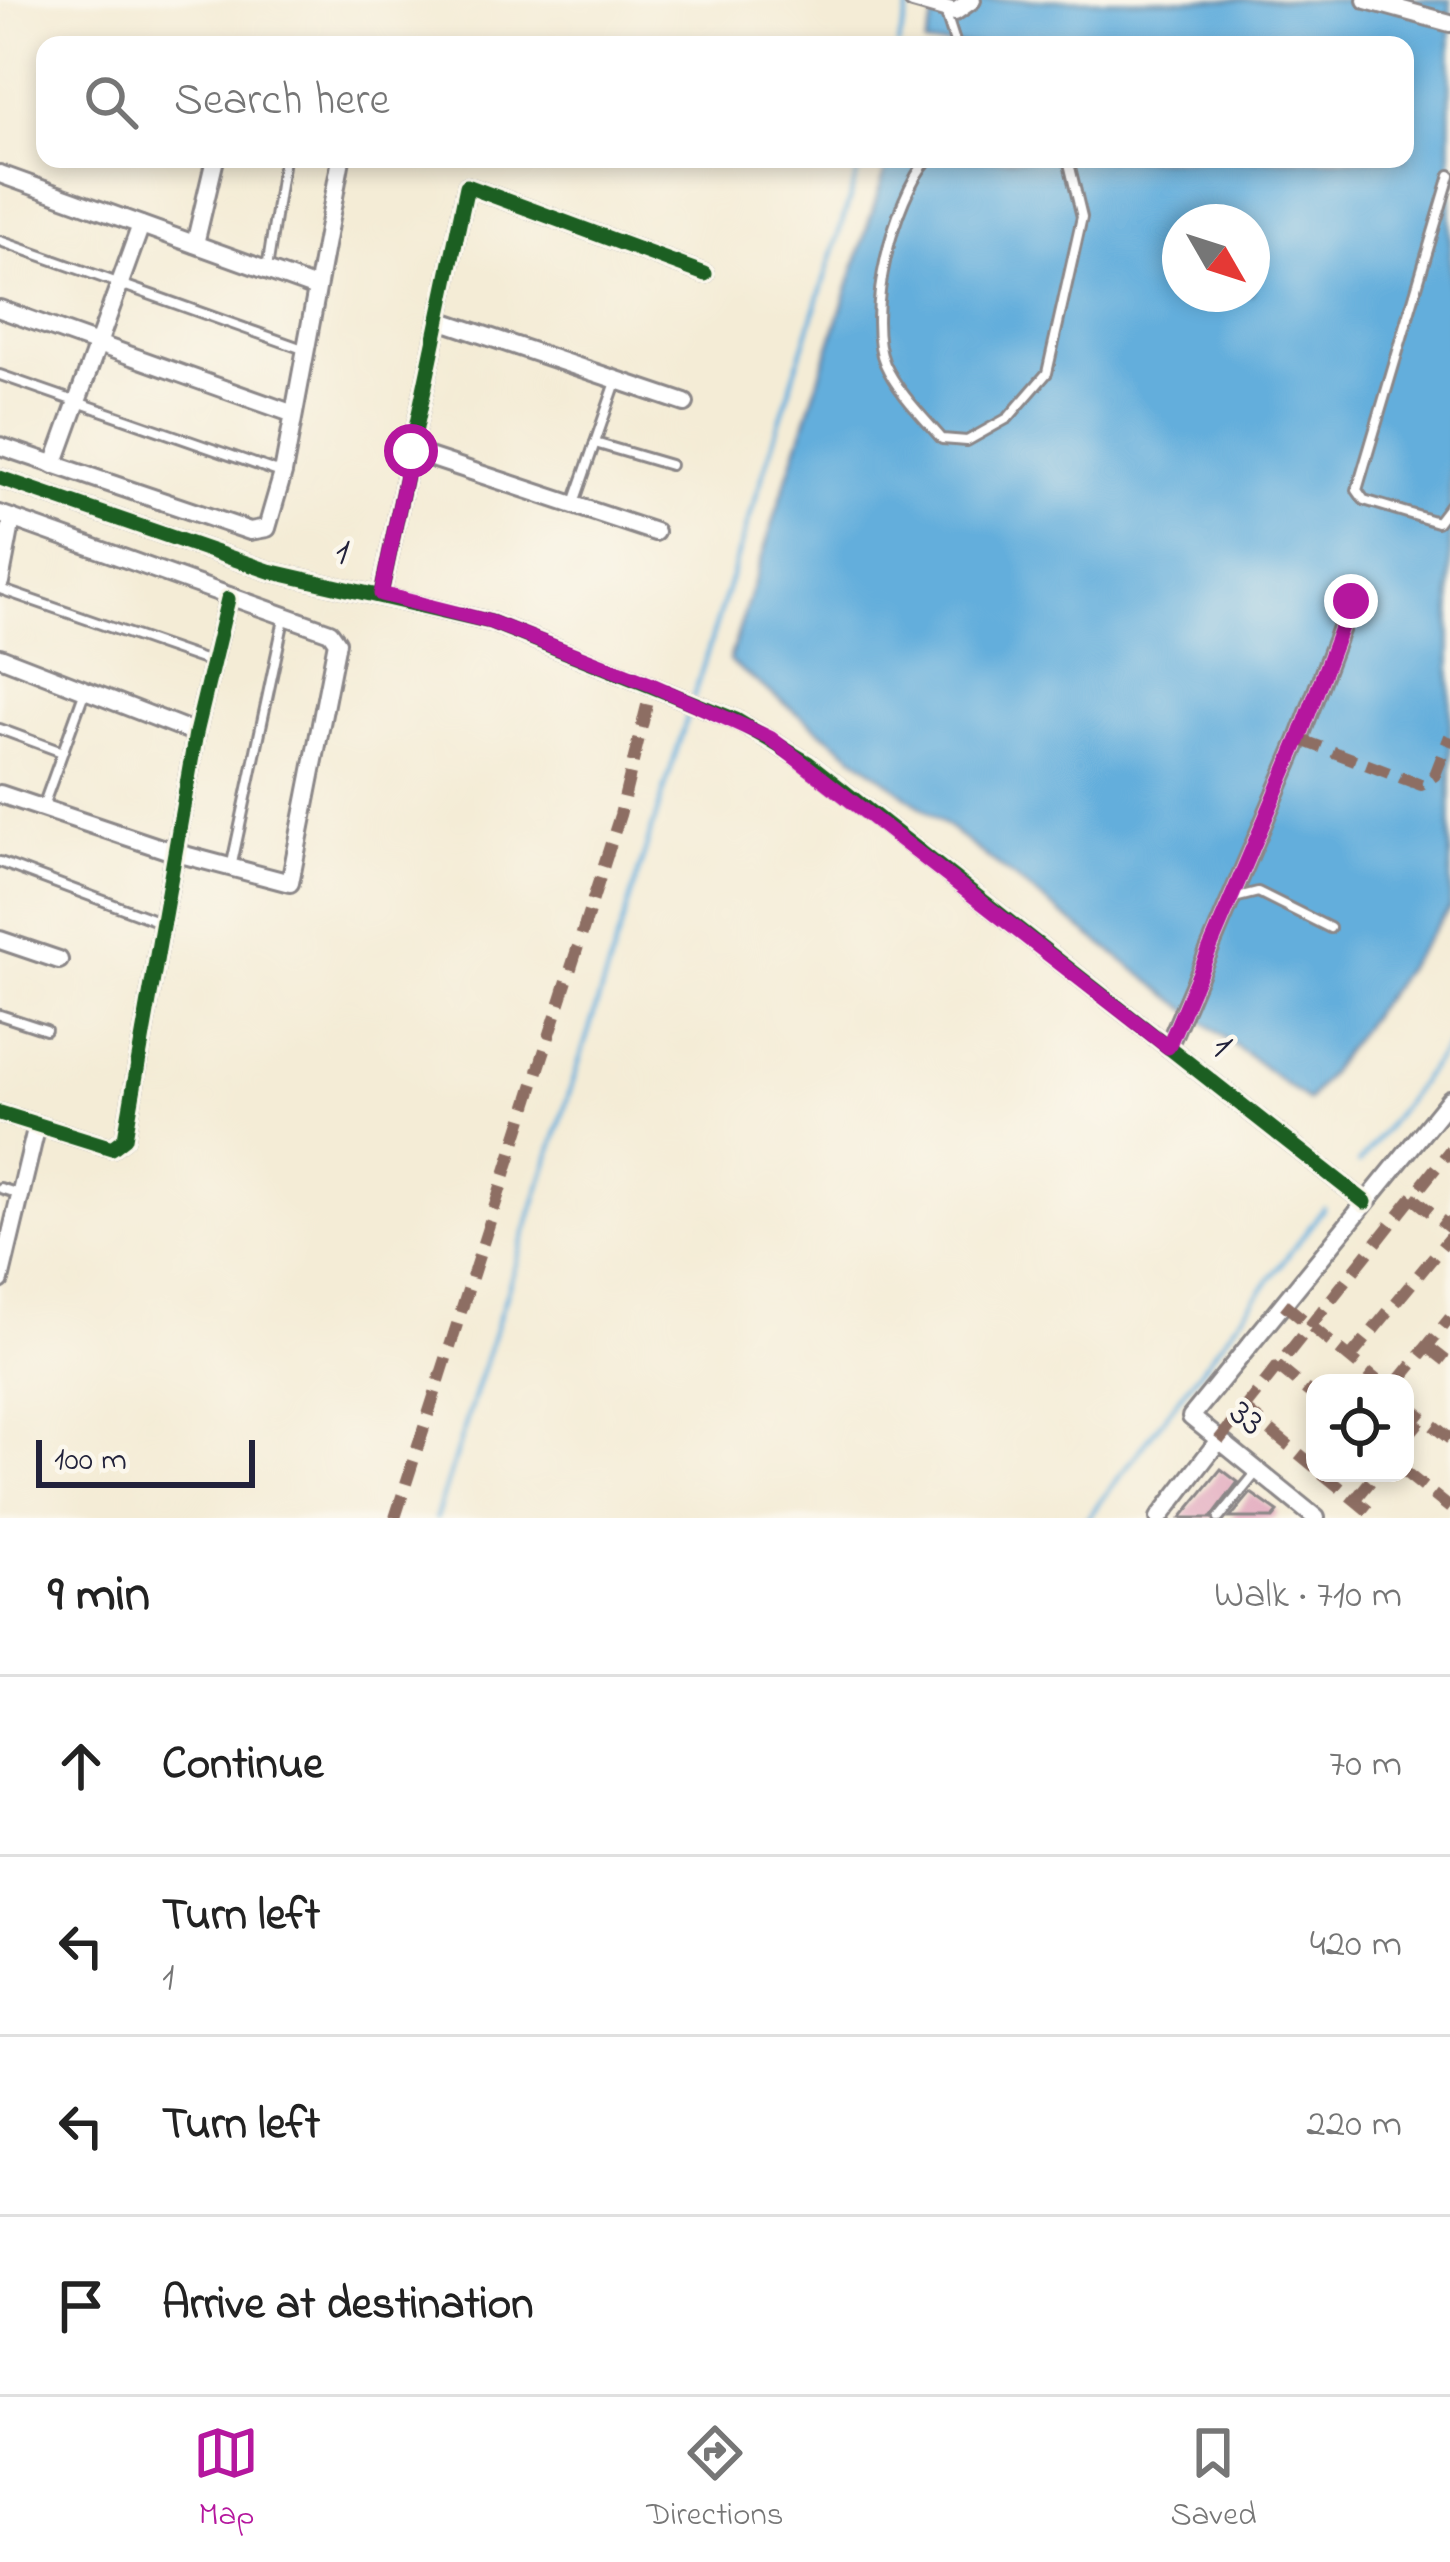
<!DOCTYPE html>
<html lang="en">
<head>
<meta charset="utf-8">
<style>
	:root { --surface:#fff; --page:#f6f6f6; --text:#222; --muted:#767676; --line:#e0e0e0; --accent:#b5179e }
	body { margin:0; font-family:"Indie Flower",sans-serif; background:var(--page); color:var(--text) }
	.controls { position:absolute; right:36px; bottom:36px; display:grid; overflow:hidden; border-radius:24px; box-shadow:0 6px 18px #0003 }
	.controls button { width:108px; height:108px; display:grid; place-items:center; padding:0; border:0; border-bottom:3px solid var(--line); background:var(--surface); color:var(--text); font:60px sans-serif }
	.compass { position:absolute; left:1162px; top:204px; width:108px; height:108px; border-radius:50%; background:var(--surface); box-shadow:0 6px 18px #0003; rotate:129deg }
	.scale { position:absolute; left:36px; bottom:30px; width:219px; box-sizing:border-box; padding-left:12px; border:6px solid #22223b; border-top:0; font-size:33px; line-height:42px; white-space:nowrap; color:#22223b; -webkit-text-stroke:9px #fbf7ec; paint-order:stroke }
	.stop { position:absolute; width:36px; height:36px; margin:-27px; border:9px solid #b5179e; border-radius:50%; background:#fff }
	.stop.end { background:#b5179e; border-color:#fff; box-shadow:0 3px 12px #0008 }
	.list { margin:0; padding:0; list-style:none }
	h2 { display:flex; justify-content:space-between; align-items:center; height:156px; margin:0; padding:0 48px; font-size:51px }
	h2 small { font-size:39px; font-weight:400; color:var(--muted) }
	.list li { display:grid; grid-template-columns:78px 1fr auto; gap:36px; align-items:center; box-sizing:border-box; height:180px; padding:0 48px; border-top:3px solid var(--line) }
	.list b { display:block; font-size:45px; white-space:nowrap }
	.list p { margin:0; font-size:39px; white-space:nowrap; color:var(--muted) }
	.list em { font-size:39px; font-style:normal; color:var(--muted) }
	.icon { flex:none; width:66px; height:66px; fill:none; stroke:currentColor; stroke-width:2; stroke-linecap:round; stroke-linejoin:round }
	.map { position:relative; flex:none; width:1450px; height:1518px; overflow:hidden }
	.search { position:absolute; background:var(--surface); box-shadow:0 6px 18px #0003; left:36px; right:36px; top:36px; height:132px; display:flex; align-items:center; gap:30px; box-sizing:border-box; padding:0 42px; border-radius:24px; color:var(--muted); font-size:45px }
	.sheet { height:876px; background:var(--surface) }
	nav { display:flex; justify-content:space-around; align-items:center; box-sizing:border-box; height:168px; border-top:3px solid var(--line); background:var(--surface); font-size:33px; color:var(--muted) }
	nav a { display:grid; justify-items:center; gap:6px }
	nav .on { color:var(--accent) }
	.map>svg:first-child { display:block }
	.water { fill:#64aedc; stroke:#43688c; stroke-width:3; fill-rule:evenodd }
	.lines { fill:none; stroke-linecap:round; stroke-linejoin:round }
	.stream { stroke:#64aedc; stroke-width:4.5 }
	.building { fill:#df9fb8 }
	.lane-casing { stroke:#8b8788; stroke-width:14 }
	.street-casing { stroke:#8b8788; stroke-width:22 }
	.lane { stroke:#fff; stroke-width:8 }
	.street { stroke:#fff; stroke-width:16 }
	.quiet { stroke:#8d6e63; stroke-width:12; stroke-dasharray:24 12; stroke-linecap:butt }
	.cycleway-casing { stroke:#fbf7ec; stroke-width:22 }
	.cycleway { stroke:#1b5e20; stroke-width:15 }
	.route { stroke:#b5179e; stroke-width:15 }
	.labels { text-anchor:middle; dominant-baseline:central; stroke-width:9; stroke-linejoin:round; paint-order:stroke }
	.street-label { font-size:39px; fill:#22223b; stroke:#fbf7ec }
</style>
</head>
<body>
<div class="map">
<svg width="1450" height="1518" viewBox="0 0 1450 1518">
	<rect width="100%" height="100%" fill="#fbf7ec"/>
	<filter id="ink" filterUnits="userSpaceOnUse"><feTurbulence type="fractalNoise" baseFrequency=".00833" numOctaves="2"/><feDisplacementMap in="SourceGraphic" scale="24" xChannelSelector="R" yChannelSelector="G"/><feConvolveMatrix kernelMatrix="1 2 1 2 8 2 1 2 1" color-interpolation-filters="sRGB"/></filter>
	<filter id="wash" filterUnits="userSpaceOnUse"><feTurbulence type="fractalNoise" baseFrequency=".004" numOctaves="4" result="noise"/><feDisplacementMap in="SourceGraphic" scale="48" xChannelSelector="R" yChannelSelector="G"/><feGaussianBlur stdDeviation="2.7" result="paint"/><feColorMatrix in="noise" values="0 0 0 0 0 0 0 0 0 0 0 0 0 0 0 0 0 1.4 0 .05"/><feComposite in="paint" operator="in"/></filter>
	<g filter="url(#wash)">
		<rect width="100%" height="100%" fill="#f4ecd6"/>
		<!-- water -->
		<path class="water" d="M 939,0 L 1450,0 L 1450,908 L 1308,1101 L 729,661 L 889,159 L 1405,159 L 1405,45 L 925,45 ZM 1180,222 L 1252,222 L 1252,294 L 1180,294 Z"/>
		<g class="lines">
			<!-- stream -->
			<g class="stream">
				<path d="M 898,45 L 910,5"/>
				<path d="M 693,698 L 862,159"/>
				<path d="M 1359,1163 L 1450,1043"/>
				<path d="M 436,1518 L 690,708"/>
				<path d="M 1088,1518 L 1324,1208"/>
			</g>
		</g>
		<g id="blocks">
			<!-- building -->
			<g class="building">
				<path d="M 1221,1469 L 1238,1482 L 1211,1518 L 1181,1518 Z"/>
				<path d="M 1251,1493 L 1278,1512 L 1273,1518 L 1230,1518 Z"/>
			</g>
		</g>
	</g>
	<g filter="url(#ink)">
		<use href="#blocks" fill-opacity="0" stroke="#8b8788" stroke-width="3"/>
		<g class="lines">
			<defs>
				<g id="lane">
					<path d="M 945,11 L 956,45"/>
					<path d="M 928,159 C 894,197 864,316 885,364 C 897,391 923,417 942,439 L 967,441 L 1008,418 L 1047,373 L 1082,217 L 1068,159"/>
					<path d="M 1450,175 L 1357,490 L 1364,500 L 1437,522 L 1450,505"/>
					<path d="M 0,241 L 303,349"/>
					<path d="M 267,269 L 284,159"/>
					<path d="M 0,375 L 281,473"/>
					<path d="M 595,443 L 670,465"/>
					<path d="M 574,503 L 616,382"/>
					<path d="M 0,589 L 210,662"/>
					<path d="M 0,729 L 62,752"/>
					<path d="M 42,809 L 84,693"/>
					<path d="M 0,862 L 160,922"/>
					<path d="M 231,868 L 284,619"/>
					<path d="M 1234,898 L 1258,892 L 1330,928"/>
					<path d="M 0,1015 L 46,1030"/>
					<path d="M 0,1188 L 19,1194"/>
					<path d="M 1219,1518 L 1256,1473"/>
				</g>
				<g id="street">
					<path d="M 913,0 L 955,12 L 972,0"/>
					<path d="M 1366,0 L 1450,23"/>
					<path d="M 0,174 L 316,288"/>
					<path d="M 195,244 L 215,159"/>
					<path d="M 0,309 L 291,413"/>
					<path d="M 439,320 L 685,403"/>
					<path d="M 0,446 L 250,531 L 267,528 L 283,473 L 341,159"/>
					<path d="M 411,451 L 655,532"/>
					<path d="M 54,465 L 141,225"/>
					<path d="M 0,478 L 269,571 L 491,622 L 736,720 L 808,763 L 1365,1202"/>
					<path d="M 0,514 L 330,632 L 337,642 L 290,883 L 173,852 L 0,794"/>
					<path d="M 0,582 L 12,519"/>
					<path d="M 381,594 L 467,186 L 705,274"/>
					<path d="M 0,657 L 196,733"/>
					<path d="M 0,940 L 59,960"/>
					<path d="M 1168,1047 L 1299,739 L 1351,601"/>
					<path d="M 0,1113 L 112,1148 L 125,1138 L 196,733 L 228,599"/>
					<path d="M 0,1280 L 37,1125"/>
					<path d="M 1159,1518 L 1219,1440"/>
					<path d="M 1316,1518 L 1191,1417 L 1450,1099"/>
				</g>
			</defs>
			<!-- lane casing -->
			<use href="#lane" class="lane-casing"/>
			<!-- street casing -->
			<use href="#street" class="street-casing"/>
			<!-- lane -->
			<use href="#lane" class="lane"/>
			<!-- street -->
			<use href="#street" class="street"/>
			<!-- quiet -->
			<g class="quiet">
				<path d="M 1299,739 L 1421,785 L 1435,775 L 1450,736"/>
				<path d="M 1412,1197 L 1450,1228"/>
				<path d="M 1284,1304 L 1380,1383"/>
				<path d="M 1427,1346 L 1450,1364"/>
				<path d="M 1350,1358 L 1450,1237"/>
				<path d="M 1277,1366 L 1315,1397"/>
				<path d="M 1397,1383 L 1450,1318"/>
				<path d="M 1405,1403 L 1450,1439"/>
				<path d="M 1243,1408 L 1315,1467"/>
				<path d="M 1405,1439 L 1423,1417"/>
				<path d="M 1219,1440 L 1450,1150"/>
				<path d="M 1405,1472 L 1450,1508"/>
				<path d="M 1322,1473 L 1377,1518"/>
				<path d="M 1355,1500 L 1377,1473"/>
				<path d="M 395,1518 L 620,815 L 652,685"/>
			</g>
			<defs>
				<g id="cycleway">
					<path d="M 0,478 L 269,571 L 491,622 L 736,720 L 808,763 L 1365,1202"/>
					<path d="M 381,594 L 467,186 L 705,274"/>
					<path d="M 0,1113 L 112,1148 L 125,1138 L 196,733 L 228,599"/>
				</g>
			</defs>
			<!-- cycleway casing -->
			<use href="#cycleway" class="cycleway-casing"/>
			<!-- cycleway -->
			<use href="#cycleway" class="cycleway"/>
		</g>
	</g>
	<g class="lines" filter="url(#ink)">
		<!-- route -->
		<path class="route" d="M 411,451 L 381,594 L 491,622 L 652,685 L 770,738 L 1168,1047 L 1299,739 L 1351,601"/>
	</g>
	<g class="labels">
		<!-- street labels -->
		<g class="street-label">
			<text transform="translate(342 553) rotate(11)">1</text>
			<text transform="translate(1221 1047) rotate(38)">1</text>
			<text transform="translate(1246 1419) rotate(39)">33</text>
		</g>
	</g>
</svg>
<div class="controls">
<button><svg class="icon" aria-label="locate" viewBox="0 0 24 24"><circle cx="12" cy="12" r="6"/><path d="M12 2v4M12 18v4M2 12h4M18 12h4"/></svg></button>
</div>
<svg class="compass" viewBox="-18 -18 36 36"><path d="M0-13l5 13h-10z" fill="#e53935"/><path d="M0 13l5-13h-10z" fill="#767676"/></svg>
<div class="scale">100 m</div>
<div class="stop" style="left:411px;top:451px"></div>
<div class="stop end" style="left:1351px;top:601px"></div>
<div class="search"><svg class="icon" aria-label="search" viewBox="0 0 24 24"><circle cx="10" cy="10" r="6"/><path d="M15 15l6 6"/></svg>Search here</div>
</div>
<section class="sheet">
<h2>9 min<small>Walk · 710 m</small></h2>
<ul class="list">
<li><svg class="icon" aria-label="ahead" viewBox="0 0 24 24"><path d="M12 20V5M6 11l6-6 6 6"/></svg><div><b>Continue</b></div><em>70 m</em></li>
<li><svg class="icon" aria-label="left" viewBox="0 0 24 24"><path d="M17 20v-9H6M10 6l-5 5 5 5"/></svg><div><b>Turn left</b><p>1</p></div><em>420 m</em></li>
<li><svg class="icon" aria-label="left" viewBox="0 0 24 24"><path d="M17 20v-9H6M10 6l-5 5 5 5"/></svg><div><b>Turn left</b></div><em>220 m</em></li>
<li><svg class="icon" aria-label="arrive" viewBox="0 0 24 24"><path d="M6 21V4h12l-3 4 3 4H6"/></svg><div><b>Arrive at destination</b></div></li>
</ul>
</section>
<nav>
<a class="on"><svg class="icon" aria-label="map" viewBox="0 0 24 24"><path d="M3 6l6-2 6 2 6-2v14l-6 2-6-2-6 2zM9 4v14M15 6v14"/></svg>Map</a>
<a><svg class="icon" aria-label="directions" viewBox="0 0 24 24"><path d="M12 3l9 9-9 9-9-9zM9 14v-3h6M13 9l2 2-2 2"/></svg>Directions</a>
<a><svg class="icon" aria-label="saved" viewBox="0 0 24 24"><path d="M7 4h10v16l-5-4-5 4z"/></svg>Saved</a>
</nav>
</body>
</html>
